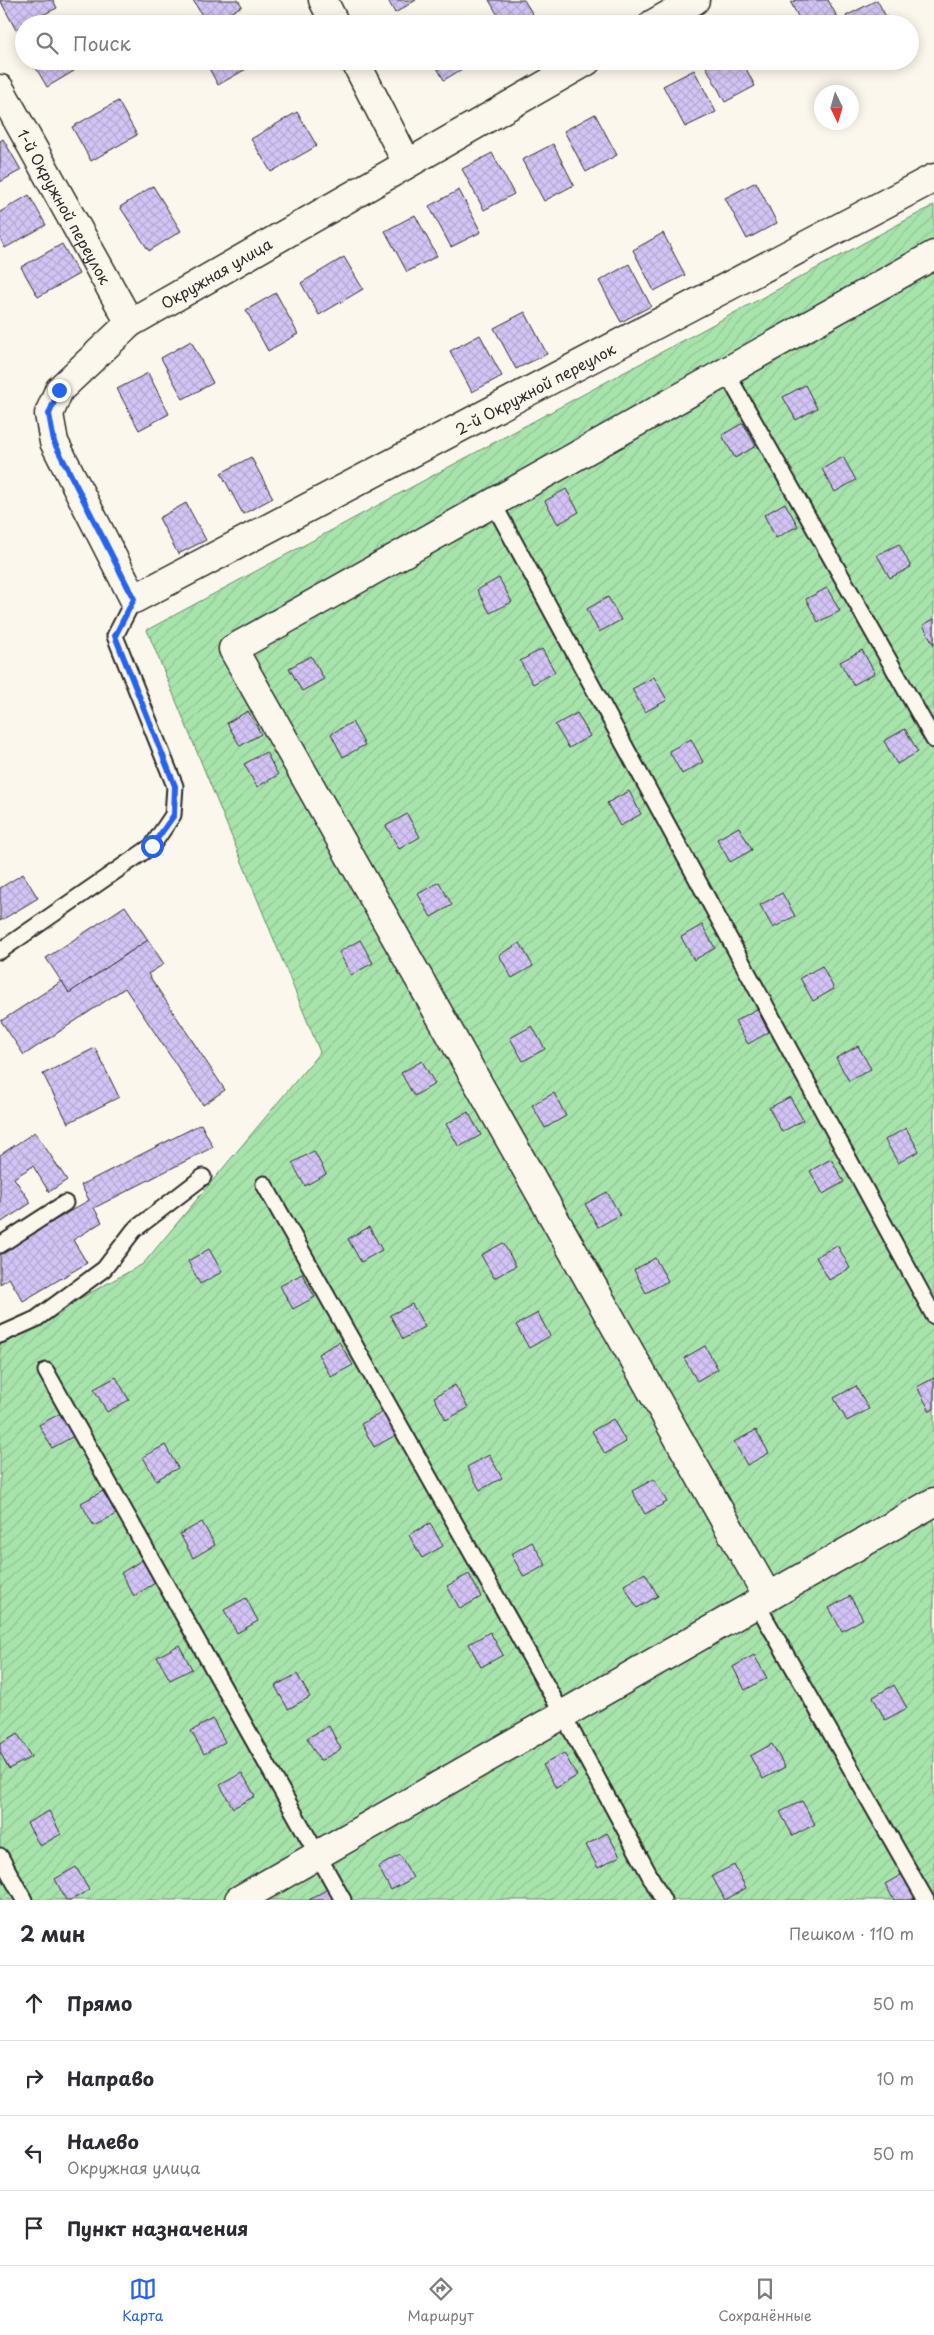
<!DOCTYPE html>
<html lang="ru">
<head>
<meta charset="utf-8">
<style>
	:root { --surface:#fff; --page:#f7f7f7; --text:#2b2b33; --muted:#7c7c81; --line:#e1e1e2; --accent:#2563eb }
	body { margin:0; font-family:"Playpen Sans",sans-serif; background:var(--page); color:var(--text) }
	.compass { position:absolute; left:814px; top:85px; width:45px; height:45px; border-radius:50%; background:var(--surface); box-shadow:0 2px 12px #0003; rotate:175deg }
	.stop { position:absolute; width:15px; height:15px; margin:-11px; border:4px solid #2563eb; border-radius:50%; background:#fff }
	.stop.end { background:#2563eb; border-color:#fff; box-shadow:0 1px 5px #0008 }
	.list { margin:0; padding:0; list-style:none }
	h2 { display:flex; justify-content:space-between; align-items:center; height:65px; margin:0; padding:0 20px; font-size:21px }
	h2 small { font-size:16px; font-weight:400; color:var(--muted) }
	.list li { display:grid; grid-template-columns:32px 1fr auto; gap:15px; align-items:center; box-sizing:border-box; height:75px; padding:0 20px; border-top:1px solid var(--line) }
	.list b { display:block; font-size:19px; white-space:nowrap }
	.list p { margin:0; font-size:16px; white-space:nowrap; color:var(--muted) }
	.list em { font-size:16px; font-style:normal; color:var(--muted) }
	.icon { flex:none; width:28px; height:28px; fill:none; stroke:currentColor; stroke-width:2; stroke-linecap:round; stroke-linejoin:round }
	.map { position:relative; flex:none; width:934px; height:1900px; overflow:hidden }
	.search { position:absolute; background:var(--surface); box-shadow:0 2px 12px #0003; left:15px; right:15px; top:15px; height:55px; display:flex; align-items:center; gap:12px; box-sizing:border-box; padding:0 18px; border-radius:28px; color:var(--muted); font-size:19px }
	.sheet { height:365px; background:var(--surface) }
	nav { display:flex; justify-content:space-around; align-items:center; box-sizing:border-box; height:70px; border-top:1px solid var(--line); background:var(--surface); font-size:14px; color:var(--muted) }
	nav a { display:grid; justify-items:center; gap:2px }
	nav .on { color:var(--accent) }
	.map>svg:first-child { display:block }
</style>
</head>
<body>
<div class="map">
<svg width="934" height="1900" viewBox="0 0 934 1900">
	<defs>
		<pattern id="garden-furrows" width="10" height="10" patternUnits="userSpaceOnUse" patternTransform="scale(1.25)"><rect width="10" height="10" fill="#a7e4ab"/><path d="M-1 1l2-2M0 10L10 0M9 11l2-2" fill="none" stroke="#90c493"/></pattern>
		<pattern id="building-cross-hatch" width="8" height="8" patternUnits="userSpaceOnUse" patternTransform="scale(1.25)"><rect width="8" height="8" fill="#d3c4f5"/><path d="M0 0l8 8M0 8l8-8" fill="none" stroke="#b5a9d2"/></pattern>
	</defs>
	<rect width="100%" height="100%" fill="#fbf7ec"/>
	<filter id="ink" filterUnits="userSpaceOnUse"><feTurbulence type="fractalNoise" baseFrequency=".02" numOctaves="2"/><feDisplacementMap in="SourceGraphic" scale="10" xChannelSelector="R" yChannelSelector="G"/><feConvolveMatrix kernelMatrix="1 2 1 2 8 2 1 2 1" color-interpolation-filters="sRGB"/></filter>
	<g filter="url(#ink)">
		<polygon fill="url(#garden-furrows)" stroke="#69886b" points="934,205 934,1900 0,1900 0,1342 143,1264 320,1052 147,630"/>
		<g fill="url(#building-cross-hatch)" stroke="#2b2b2b">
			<polygon points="0,0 53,0 57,8 24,24 16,30"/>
			<polygon points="193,0 238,0 242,6 211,24 207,24"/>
			<polygon points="388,0 416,0 395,13"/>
			<polygon points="489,0 524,0 535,18 524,24 503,24"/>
			<polygon points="796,0 828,0 841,24 802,24 791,3"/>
			<polygon points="877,0 890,24 850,24 846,16"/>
			<polygon points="265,14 270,24 248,24"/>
			<polygon points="32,61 68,61 74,71 47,87"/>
			<polygon points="205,61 260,61 218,85"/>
			<polygon points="433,61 475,61 444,80"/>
			<polygon points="703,61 742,61 755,86 725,102"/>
			<polygon points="694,70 716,112 685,127 663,86"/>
			<polygon points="118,101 137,135 91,161 72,127"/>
			<polygon points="297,112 317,146 271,172 251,139"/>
			<polygon points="595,114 617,155 586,172 564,131"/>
			<polygon points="3,139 21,170 0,182 0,141"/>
			<polygon points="553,144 574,185 544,201 522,160"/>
			<polygon points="492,153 514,194 484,210 462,169"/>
			<polygon points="756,182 777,223 747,239 725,198"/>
			<polygon points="153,186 181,231 149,251 120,207"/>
			<polygon points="459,190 481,232 451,247 429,206"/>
			<polygon points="29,195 46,225 5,248 0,238 0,212"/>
			<polygon points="415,215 437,256 407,272 385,231"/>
			<polygon points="663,233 685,275 654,291 633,250"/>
			<polygon points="62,244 79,274 38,297 21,267"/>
			<polygon points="344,257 363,289 319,315 301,283"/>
			<polygon points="629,264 651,306 621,322 599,281"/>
			<polygon points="276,293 298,334 268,351 246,310"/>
			<polygon points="525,312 547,354 516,369 494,328"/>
			<polygon points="480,335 502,376 472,392 450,351"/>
			<polygon points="191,341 213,383 183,399 161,358"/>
			<polygon points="148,373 169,414 139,430 117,389"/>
			<polygon points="805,385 817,408 796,420 783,397"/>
			<polygon points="743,423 756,446 735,458 722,435"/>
			<polygon points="251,457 273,498 243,514 221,473"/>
			<polygon points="843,457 856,480 835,492 822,469"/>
			<polygon points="566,489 579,512 558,524 545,501"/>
			<polygon points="186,503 206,540 178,554 159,518"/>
			<polygon points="785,503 798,526 776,538 764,515"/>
			<polygon points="899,544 911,567 890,578 877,555"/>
			<polygon points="499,578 512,602 490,613 477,590"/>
			<polygon points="827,588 840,611 818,622 806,599"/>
			<polygon points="608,597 621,620 599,632 587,609"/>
			<polygon points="934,619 934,645 923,625"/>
			<polygon points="542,649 555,672 533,684 520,661"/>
			<polygon points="862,650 875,673 853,685 840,662"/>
			<polygon points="311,656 324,679 302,691 289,668"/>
			<polygon points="654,677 667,700 645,712 632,689"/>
			<polygon points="248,711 261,734 240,746 227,723"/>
			<polygon points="577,713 590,736 569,748 555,725"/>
			<polygon points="352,722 365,745 343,757 331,734"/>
			<polygon points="905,729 918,752 897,764 884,741"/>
			<polygon points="691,739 703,762 682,774 669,751"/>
			<polygon points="266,752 278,775 257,787 244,764"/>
			<polygon points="629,791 641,814 620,826 607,803"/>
			<polygon points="407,814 420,837 399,849 386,826"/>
			<polygon points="739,827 752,850 730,862 717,839"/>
			<polygon points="23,874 38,898 0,921 0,888"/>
			<polygon points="439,882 452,905 431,917 418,894"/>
			<polygon points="782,893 795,916 773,928 760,905"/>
			<polygon points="125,906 148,940 69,993 46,958"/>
			<polygon points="702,925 715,948 694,960 681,937"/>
			<polygon points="148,940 164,964 148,974 225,1090 203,1105 125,988 24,1055 1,1021 62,981 69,993"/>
			<polygon points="360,940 373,963 351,975 339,952"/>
			<polygon points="520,943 533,966 512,978 499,955"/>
			<polygon points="822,966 834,989 813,1001 800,978"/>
			<polygon points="757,1009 769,1032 748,1044 735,1021"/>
			<polygon points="532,1026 545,1049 523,1061 510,1038"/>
			<polygon points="858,1046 871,1069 849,1081 836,1058"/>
			<polygon points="95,1048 119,1097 68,1123 43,1074"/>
			<polygon points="422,1061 435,1084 414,1096 401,1073"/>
			<polygon points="554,1093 566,1116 545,1128 532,1105"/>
			<polygon points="790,1097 803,1120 782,1132 769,1108"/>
			<polygon points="468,1112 481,1135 459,1147 446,1124"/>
			<polygon points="201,1124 213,1147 94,1208 102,1222 73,1240 87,1263 23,1301 9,1278 0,1284 0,1253 89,1200 81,1185"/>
			<polygon points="906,1128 919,1151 898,1163 885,1140"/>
			<polygon points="35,1132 67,1180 49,1192 33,1166 14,1178 31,1203 0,1223 0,1155"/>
			<polygon points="314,1151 326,1174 305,1186 292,1163"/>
			<polygon points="831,1159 844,1182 823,1194 810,1171"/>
			<polygon points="607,1192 620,1215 598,1227 585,1204"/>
			<polygon points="369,1227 382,1250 361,1262 348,1239"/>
			<polygon points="503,1243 516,1266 494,1278 481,1255"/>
			<polygon points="837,1245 850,1268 829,1280 816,1257"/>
			<polygon points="209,1249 222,1272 200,1284 188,1261"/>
			<polygon points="655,1258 668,1281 646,1293 634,1270"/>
			<polygon points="302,1274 315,1297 293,1309 280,1286"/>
			<polygon points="412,1304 425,1327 403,1339 390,1315"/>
			<polygon points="538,1313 550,1336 529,1348 516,1325"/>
			<polygon points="339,1342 353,1365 331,1377 318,1354"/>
			<polygon points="705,1346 718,1369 697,1381 684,1358"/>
			<polygon points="116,1377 129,1400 107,1412 94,1389"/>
			<polygon points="934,1378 934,1409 930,1411 917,1387"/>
			<polygon points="455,1385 468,1408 446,1420 434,1397"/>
			<polygon points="856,1386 869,1409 847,1421 834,1398"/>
			<polygon points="383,1412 396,1435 374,1447 361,1424"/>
			<polygon points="61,1413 74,1436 52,1448 39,1425"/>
			<polygon points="613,1419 626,1442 605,1454 592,1431"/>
			<polygon points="756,1430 769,1453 747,1465 734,1442"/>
			<polygon points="165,1445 178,1468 156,1480 143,1457"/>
			<polygon points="489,1455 502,1478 480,1490 467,1467"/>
			<polygon points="654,1479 667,1502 645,1514 632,1491"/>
			<polygon points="103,1491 116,1514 94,1526 81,1503"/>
			<polygon points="202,1522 215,1545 193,1558 180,1534"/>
			<polygon points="430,1523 443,1546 422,1558 409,1535"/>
			<polygon points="532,1542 546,1565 524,1577 511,1554"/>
			<polygon points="142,1560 155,1583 134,1596 121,1573"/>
			<polygon points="645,1573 658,1596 637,1608 624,1585"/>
			<polygon points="469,1574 481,1597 460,1609 447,1586"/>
			<polygon points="850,1596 863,1619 842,1631 829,1608"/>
			<polygon points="246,1598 258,1621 237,1633 224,1610"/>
			<polygon points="490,1632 503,1655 481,1667 469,1644"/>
			<polygon points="179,1645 192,1669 170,1680 157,1657"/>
			<polygon points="754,1655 767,1678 745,1690 733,1667"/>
			<polygon points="297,1674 310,1697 288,1709 275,1686"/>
			<polygon points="894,1685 907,1708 885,1720 873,1697"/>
			<polygon points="213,1719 225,1742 204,1754 191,1731"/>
			<polygon points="329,1726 341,1749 320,1761 307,1738"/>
			<polygon points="18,1734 31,1757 9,1769 0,1752 0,1744"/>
			<polygon points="772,1744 785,1767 763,1779 750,1756"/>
			<polygon points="564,1753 577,1776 556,1788 543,1765"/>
			<polygon points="242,1773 255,1796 233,1808 220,1785"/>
			<polygon points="802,1801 815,1824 793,1836 780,1812"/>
			<polygon points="49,1811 61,1834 40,1846 27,1823"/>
			<polygon points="607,1833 620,1856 598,1868 586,1845"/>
			<polygon points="400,1855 413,1878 391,1890 378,1867"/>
			<polygon points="734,1865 746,1888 725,1900 712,1876"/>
			<polygon points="76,1867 89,1890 71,1900 66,1900 55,1879"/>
			<polygon points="906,1872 919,1895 911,1900 894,1900 885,1884"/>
			<polygon points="328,1889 334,1900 309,1900"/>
		</g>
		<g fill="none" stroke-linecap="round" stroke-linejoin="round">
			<g stroke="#2b2b2b" stroke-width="19">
				<g id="service">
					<polyline points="726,372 934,740"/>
					<polyline points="493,503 934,1316"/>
					<polyline points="0,951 152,846 173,815 175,786 115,636 134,599"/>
					<polyline points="264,1184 563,1715 663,1900"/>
					<polyline points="0,1245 65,1203"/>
					<polyline points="0,1335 36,1319 104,1269 134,1230 203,1177"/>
					<polyline points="46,1371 343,1900"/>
					<polyline points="757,1604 926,1900"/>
					<polyline points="0,1856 24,1900"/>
				</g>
			</g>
			<g stroke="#2b2b2b" stroke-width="31">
				<g id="minor">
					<polyline points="323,0 335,24"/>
					<polyline points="653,24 695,0"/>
					<polyline points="355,61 407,163"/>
					<path id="s1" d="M 587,61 L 130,323 L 59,390 L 49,414 L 54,442 L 134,599 L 934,178"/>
					<path id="s2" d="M 0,89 L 130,323"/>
					<polyline points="768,1597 233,649 934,255"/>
					<polyline points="239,1900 934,1502"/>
				</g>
			</g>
			<use href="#service" stroke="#fbf7ec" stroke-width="15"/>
			<use href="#minor" stroke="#fbf7ec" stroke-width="28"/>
		</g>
	</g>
	<g fill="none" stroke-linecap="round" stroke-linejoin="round" filter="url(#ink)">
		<polyline stroke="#2563eb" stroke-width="6" points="59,390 49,414 54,442 134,599 115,636 175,786 174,815 152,846"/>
	</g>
	<g text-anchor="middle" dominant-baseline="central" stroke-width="4" stroke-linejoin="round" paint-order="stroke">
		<g font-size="15" fill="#2b2b2b" stroke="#fbf7ec">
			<text stroke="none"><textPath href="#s2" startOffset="134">1-й Окружной переулок</textPath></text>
			<text transform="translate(216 273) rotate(-30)">Окружная улица</text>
			<text stroke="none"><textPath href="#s1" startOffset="1308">2-й Окружной переулок</textPath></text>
		</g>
	</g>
</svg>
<svg class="compass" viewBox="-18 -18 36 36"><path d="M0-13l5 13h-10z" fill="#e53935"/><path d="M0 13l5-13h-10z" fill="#7c7c81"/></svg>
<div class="stop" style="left:152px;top:846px"></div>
<div class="stop end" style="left:59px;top:390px"></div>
<div class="search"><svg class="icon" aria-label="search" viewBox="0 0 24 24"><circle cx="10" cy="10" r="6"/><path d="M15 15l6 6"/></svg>Поиск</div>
</div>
<section class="sheet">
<h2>2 мин<small>Пешком · 110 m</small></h2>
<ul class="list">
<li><svg class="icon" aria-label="ahead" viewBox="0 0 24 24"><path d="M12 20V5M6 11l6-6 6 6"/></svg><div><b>Прямо</b></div><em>50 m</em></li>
<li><svg class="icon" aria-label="right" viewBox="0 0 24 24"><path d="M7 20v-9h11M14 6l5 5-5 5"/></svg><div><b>Направо</b></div><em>10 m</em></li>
<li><svg class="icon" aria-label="left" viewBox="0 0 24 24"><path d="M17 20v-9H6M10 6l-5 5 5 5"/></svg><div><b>Налево</b><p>Окружная улица</p></div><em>50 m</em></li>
<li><svg class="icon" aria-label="arrive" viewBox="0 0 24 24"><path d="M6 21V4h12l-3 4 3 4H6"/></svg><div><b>Пункт назначения</b></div></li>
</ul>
</section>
<nav>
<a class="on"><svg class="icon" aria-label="map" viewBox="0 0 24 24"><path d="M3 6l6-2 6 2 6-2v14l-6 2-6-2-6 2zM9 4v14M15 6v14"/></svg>Карта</a>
<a><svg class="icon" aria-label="directions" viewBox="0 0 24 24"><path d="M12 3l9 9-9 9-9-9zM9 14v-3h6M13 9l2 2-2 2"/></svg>Маршрут</a>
<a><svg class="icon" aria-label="saved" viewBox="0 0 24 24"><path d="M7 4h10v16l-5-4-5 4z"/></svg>Сохранённые</a>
</nav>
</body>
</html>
